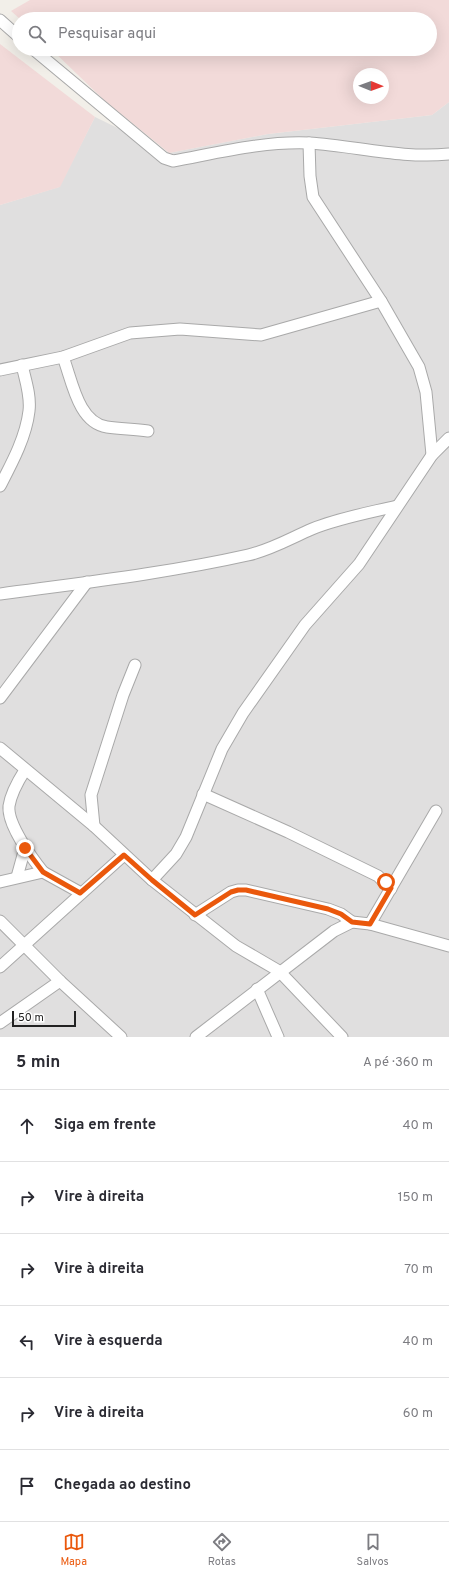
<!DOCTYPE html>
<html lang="pt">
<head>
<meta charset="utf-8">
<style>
	:root { --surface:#fff; --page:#f7f7f7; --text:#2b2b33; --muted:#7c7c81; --line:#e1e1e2; --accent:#ea580c }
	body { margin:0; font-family:Overpass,sans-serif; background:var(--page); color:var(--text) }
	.compass { position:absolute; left:353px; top:68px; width:36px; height:36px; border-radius:50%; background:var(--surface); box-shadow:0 4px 16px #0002; rotate:91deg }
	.scale { position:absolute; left:12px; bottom:10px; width:64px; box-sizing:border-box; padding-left:4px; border:2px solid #222; border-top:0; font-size:11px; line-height:14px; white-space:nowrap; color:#222; -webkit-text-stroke:3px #fff; paint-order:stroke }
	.stop { position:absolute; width:12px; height:12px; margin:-9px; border:3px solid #ea580c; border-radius:50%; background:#fff }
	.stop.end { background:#ea580c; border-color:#fff; box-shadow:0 1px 4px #0008 }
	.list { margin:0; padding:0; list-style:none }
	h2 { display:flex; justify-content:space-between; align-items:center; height:52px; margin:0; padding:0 16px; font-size:17px }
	h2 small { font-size:13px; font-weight:400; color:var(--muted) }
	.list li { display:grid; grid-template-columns:26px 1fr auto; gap:12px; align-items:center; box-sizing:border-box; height:72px; padding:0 16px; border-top:1px solid var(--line) }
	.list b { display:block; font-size:15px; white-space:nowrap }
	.list em { font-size:13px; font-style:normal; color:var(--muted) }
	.icon { flex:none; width:22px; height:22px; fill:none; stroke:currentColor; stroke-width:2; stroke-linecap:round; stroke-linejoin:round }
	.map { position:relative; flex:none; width:449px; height:1037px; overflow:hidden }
	.search { position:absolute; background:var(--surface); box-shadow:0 4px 16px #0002; left:12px; right:12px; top:12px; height:44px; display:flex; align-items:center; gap:10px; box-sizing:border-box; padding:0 14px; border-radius:22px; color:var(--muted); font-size:15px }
	.sheet { height:484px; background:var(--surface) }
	nav { display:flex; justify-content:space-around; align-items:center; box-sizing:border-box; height:56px; border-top:1px solid var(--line); background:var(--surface); font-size:11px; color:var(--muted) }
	nav a { display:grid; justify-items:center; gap:2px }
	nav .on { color:var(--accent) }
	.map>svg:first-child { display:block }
</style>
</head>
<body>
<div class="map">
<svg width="449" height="1037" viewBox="0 0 449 1037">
	<rect width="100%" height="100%" fill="#f2efe9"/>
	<polygon fill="#e0dfdf" points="449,102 449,1037 0,1037 0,205 59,187 95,117 169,153 268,134 432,115"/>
	<g fill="#f2dad9" fill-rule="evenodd">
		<path d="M 30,0 L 449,0 L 449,102 L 432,115 L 268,134 L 169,153 L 104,100 L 51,49 L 430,49 L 430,19 L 20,19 L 11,11 ZM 359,74 L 383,74 L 383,98 L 359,98 Z"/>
		<polygon points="0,44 95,117 60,187 0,205"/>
	</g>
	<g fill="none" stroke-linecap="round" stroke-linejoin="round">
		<g stroke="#a9a9a9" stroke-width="13">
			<g id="minor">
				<polyline points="0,20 19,37"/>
				<path d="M 33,49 L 164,158 L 173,161 C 217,153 264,141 309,143 C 356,146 402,159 449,154"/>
				<polyline points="309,143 310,176 313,197 381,301 419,367 426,392 432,455"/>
				<path d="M 63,357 C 72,380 78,423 107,427 C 121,429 134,429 148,431"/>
				<polyline points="0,370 63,357 130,333 180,329 261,335 381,301"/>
				<path d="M 0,486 C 12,463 26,437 29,411 C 31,395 25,379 22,365"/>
				<path d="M 0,594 C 81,583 168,573 248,555 C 271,550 291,538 312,529 C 339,518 368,513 397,506"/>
				<polyline points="0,698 87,582"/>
				<polyline points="0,748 94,826 152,880 236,946 279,971 342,1037"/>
				<path d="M 25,770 C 18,781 11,793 9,806 C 7,824 32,858 43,872"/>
				<polyline points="203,794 288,832 378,876 391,889"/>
				<polyline points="94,826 91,795 123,695 135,665"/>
				<polyline points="17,877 25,848"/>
				<polyline points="152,880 176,854 186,837 222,749 243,713 305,625 359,564 432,455 449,438"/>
				<polyline points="0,882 43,872 81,893"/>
				<polyline points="195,915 231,892 238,890 246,890 328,909 341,914 352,922"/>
				<polyline points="0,921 60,981 121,1037"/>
				<polyline points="370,924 436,811"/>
				<polyline points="0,967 124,855"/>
				<polyline points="257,989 278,1037"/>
				<polyline points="0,1023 60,981"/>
				<polyline points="196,1037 334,931 352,922 370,924 449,946"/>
			</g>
		</g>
		<use href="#minor" stroke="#fff" stroke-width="11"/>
	</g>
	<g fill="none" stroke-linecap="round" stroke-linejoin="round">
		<polyline stroke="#ea580c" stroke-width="5" points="25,848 43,872 80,893 124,855 152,880 195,915 231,892 238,890 246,890 328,909 341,914 352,922 370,924 391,888 386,882"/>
	</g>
</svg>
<svg class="compass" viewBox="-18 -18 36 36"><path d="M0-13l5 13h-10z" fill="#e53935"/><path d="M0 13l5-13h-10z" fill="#7c7c81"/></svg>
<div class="scale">50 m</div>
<div class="stop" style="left:386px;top:882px"></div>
<div class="stop end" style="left:25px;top:848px"></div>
<div class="search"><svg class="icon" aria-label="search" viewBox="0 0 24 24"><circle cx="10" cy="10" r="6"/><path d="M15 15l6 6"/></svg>Pesquisar aqui</div>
</div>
<section class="sheet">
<h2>5 min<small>A pé · 360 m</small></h2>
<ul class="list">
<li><svg class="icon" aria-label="ahead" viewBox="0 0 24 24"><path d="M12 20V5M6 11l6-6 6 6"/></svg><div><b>Siga em frente</b></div><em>40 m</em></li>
<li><svg class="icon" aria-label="right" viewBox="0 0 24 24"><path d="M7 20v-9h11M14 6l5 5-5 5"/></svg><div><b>Vire à direita</b></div><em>150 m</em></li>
<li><svg class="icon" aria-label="right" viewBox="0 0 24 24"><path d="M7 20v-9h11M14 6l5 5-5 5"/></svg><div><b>Vire à direita</b></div><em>70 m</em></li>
<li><svg class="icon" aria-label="left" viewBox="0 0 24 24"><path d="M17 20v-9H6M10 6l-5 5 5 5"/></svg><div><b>Vire à esquerda</b></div><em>40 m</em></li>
<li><svg class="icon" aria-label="right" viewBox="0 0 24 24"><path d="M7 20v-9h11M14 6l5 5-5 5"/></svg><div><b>Vire à direita</b></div><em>60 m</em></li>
<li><svg class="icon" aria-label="arrive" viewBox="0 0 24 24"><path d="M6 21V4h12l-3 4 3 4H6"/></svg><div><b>Chegada ao destino</b></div></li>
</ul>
</section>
<nav>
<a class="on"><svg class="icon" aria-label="map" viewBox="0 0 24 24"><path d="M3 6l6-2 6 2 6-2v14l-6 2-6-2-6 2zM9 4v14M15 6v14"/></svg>Mapa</a>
<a><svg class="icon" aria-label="directions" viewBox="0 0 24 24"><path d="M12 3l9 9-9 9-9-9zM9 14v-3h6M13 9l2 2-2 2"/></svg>Rotas</a>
<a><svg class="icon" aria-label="saved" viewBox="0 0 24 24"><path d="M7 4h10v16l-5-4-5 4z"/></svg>Salvos</a>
</nav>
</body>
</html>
